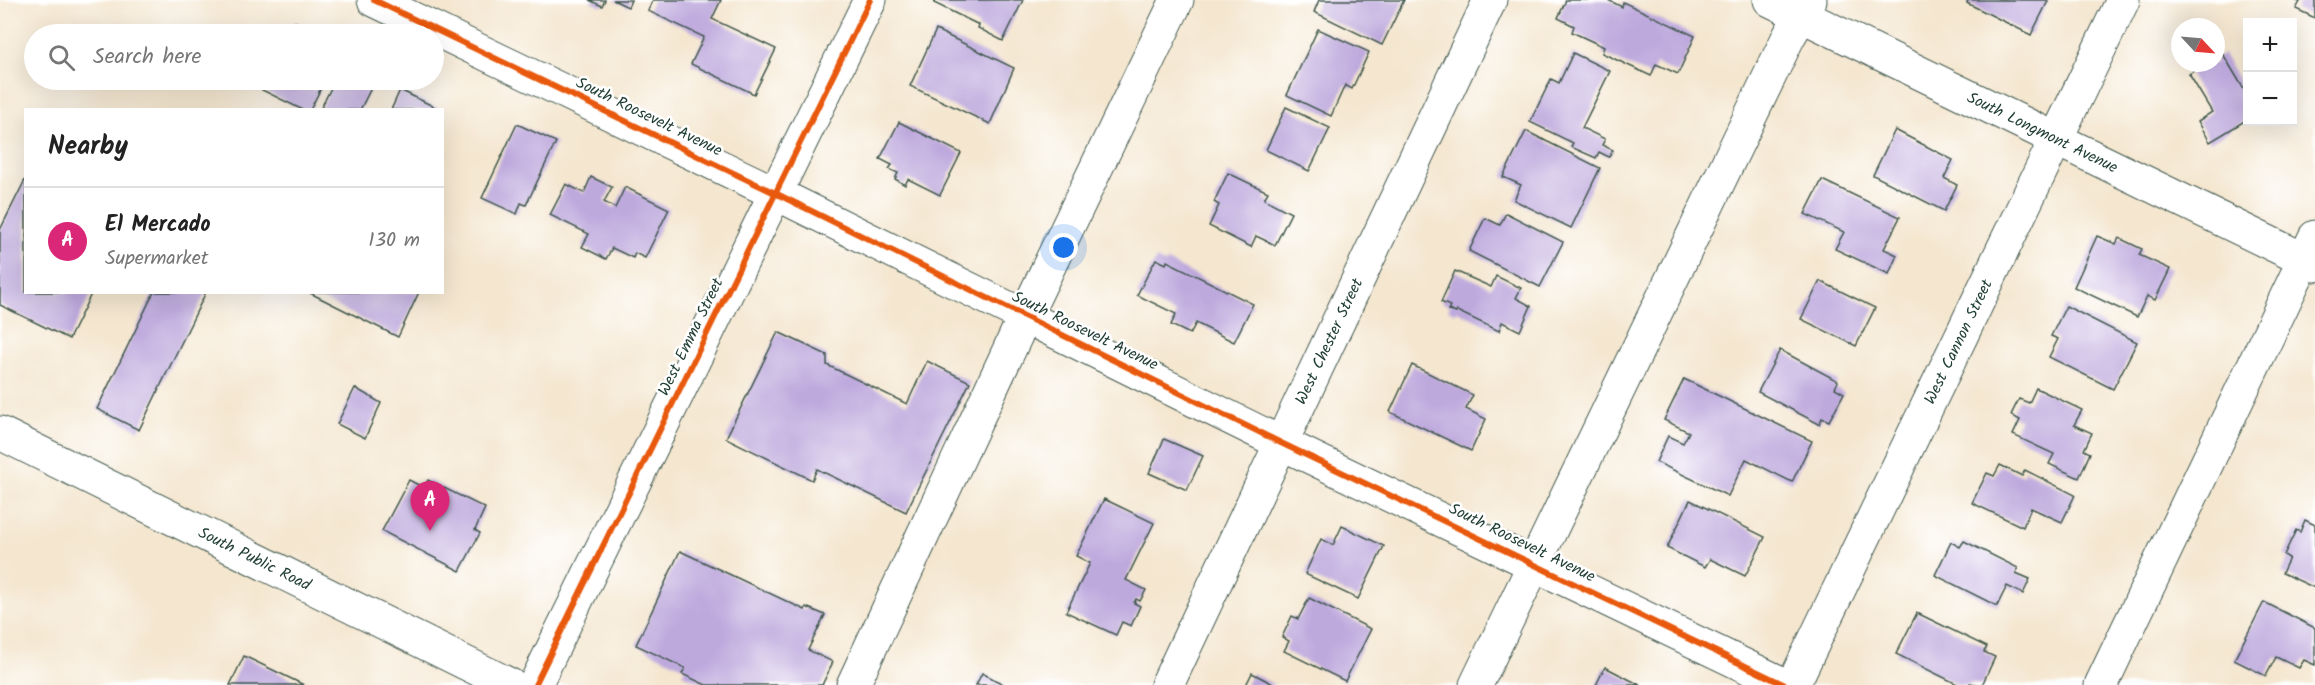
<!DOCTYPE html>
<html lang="en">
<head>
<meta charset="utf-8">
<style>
	:root { --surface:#fff; --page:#f2f2f2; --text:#222; --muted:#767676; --line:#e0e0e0; --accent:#db2777 }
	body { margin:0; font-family:Kalam,sans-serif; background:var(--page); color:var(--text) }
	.controls { position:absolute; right:18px; top:18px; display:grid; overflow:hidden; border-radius:0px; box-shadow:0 6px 24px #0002 }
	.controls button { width:54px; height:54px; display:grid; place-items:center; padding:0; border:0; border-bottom:2px solid var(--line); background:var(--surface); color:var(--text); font:30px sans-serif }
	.compass { position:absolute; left:2171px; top:18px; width:54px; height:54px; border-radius:50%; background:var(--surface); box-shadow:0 6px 24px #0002; rotate:116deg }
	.you { position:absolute; left:1064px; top:248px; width:21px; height:21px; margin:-15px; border:4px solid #fff; border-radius:50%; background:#1a73e8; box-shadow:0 0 0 9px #1a73e833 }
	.badge { display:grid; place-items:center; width:39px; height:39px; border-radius:50%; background:var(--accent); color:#fff; font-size:20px; font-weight:700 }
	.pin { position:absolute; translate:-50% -50px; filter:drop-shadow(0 2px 3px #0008) }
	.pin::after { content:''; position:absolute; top:32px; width:21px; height:18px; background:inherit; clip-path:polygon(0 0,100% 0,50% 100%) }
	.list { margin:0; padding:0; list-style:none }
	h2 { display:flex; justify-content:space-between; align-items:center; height:78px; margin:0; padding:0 24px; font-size:26px }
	h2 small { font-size:20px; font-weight:400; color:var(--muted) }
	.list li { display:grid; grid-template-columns:39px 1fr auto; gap:18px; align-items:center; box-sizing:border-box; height:108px; padding:0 24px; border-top:2px solid var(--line) }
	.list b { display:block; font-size:22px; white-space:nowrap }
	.list p { margin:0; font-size:20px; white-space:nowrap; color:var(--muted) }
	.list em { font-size:20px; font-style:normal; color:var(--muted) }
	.icon { flex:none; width:33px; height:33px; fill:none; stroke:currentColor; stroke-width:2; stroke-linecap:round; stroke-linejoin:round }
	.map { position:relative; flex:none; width:2315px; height:685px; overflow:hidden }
	.search { position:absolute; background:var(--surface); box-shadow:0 6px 24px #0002; left:24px; top:24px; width:420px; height:66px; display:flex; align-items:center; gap:15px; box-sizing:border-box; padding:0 21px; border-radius:33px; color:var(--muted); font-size:22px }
	.panel { position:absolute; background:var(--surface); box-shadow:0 6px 24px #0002; left:24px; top:108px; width:420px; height:186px; border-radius:0px }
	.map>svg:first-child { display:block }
</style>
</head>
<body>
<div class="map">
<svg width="2315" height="685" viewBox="0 0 2315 685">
	<rect width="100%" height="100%" fill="#fff"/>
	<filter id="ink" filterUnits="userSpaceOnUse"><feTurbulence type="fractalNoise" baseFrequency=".0167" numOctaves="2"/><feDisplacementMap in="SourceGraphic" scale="12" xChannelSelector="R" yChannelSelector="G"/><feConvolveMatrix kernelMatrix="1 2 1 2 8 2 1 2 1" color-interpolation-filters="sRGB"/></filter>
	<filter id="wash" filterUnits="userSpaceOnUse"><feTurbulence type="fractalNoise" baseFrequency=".008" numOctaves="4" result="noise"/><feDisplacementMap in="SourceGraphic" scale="24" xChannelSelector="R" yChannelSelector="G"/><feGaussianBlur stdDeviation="1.35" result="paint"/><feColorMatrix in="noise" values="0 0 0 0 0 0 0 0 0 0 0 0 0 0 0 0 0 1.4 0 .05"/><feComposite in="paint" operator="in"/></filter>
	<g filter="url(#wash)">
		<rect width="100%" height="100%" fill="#f4e6cf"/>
		<g id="blocks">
			<g fill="#bea9dd">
				<polygon points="589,0 605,0 602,6"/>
				<polygon points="613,0 631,0 628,7"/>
				<polygon points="653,0 721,0 712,19 776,49 754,94 691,64 704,37 648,11"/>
				<polygon points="936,0 1023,0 1003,41 978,28 979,25 934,3"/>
				<polygon points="1319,0 1404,0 1382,45 1314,12"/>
				<polygon points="1566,0 1608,0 1622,7 1623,2 1695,36 1678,74 1656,64 1651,76 1602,53 1604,47 1572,32 1574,26 1558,18"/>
				<polygon points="1968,0 2046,0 2048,1 2031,35 1967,3"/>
				<polygon points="2295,0 2315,0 2315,18 2296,9 2300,2"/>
				<polygon points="295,22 320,34 289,34"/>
				<polygon points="1318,29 1369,52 1352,89 1345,85 1331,116 1287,95"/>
				<polygon points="936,30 1014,68 990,124 910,86"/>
				<polygon points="1573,53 1610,71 1582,128 1605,139 1602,145 1613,150 1609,157 1599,152 1596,158 1571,147 1573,143 1530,122 1551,79 1559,83"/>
				<polygon points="2223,54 2248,96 2248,119 2210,142 2198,121 2212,112 2189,74 2208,63 2216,63 2216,58"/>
				<polygon points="267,80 325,80 310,110 303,110 262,90"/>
				<polygon points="335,80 375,80 360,110 320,110"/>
				<polygon points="400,90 441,110 391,110"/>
				<polygon points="1286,107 1330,128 1309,171 1266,150"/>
				<polygon points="899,122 961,153 940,195 908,179 905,185 895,179 898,173 889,169 892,165 880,159"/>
				<polygon points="517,124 556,142 526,205 521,203 517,214 482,198"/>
				<polygon points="1895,130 1953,160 1944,178 1957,185 1944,211 1873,175"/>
				<polygon points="1526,131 1600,168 1571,228 1514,200 1521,185 1503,177"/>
				<polygon points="1228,173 1268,192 1264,199 1291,213 1275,245 1256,236 1251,247 1209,226 1219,205 1214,202"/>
				<polygon points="591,177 612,187 604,202 615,208 625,187 669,209 645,258 635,253 633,258 612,248 606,259 582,247 589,234 550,215 566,184 584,193"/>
				<polygon points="26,178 26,292 92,292 69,339 0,305 0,230"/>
				<polygon points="1822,180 1900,217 1884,249 1897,255 1889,274 1835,249 1844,232 1805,214"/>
				<polygon points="1506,213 1563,242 1540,287 1469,251 1485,218 1500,225"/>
				<polygon points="2097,236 2116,244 2119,238 2142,249 2139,255 2170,269 2155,300 2147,296 2137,317 2074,287"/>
				<polygon points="1156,259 1166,264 1167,261 1253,304 1234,342 1196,323 1190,334 1171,325 1176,314 1137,295"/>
				<polygon points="1455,271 1491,287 1496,276 1521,288 1516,298 1531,306 1520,331 1502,322 1499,331 1457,311 1456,313 1448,310 1450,306 1441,302"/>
				<polygon points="1820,281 1875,308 1856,346 1801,319"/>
				<polygon points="154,292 206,292 139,430 97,409"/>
				<polygon points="308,292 419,292 398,337"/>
				<polygon points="2066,306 2137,342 2113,389 2049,357 2058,339 2051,336"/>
				<polygon points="778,332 827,355 827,365 907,404 927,361 970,382 906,512 817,469 812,480 726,438"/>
				<polygon points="1780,350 1838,381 1835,388 1844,393 1829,421 1822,418 1819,424 1758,392"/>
				<polygon points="1412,365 1473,395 1466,409 1486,419 1471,451 1390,412"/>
				<polygon points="1684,379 1812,441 1792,482 1746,459 1728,496 1656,462 1668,436 1683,443 1689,432 1664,420"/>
				<polygon points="355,388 381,403 365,438 337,424"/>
				<polygon points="2036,388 2082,410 2074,425 2092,433 2084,450 2090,453 2079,478 2049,464 2054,454 2013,435 2020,420 2011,415 2019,399 2029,403"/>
				<polygon points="1164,439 1203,456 1187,490 1149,473"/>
				<polygon points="2000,465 2022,476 2025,470 2075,495 2062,522 2031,508 2023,527 1972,503 1987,473 1994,476"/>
				<polygon points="409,480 424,488 428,480 485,508 475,530 480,533 460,571 382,531"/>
				<polygon points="1104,499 1154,523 1126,580 1146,590 1140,601 1136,599 1134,603 1140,606 1131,626 1122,622 1116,635 1066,612 1090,563 1076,556"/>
				<polygon points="1690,500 1765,537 1745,576 1710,559 1705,567 1667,548"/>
				<polygon points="2305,520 2315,525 2315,588 2282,573 2289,558 2284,555 2296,530 2300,532"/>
				<polygon points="1342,526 1384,546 1358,599 1305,574 1321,539 1333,545"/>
				<polygon points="1964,541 2018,568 2016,573 2030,579 2023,594 2007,586 1997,606 1935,575 1951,542 1960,547"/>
				<polygon points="680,551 805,610 806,607 825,615 808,650 833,662 822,685 706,685 682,674 685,668 636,645"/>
				<polygon points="1309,598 1371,629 1345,681 1284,651 1289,641 1282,637 1292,616 1298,619"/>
				<polygon points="2264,602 2315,628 2315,665 2304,660 2299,668 2276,657 2266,676 2234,660"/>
				<polygon points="1917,613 1987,647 1984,652 1995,657 1982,685 1970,683 1969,685 1959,685 1896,654"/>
				<polygon points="244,656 304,685 230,685"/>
				<polygon points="1605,667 1640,685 1596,685"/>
				<polygon points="982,673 1005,685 976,685"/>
				<polygon points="1252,673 1275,685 1246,685"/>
			</g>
		</g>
	</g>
	<g filter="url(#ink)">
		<use href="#blocks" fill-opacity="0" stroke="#3f564b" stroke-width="1.5"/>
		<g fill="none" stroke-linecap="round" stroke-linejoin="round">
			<g stroke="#3f564b" stroke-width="35">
				<g id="minor">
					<polyline points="374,0 777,194 1281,443 1785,685"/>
					<path id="s1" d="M 1770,0 L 2315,265"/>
					<path id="s2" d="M 0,433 L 510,685"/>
					<polyline points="535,685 870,0"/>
					<polyline points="853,685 1025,316 1177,0"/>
					<path id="s3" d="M 1167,685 L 1490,0"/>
					<polyline points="1476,685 1788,38 1810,0"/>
					<path id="s4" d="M 1793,685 L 2123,0"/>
					<polyline points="2101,685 2315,237"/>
				</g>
			</g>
			<use href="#minor" stroke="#fff" stroke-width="33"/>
			<g stroke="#fff" stroke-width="10">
				<g id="cycleway">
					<polyline points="374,0 777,194 1281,443 1785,685"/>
					<polyline points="535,685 870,0"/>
				</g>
			</g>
			<use href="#cycleway" stroke="#e8590c" stroke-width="6"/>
		</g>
	</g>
	<g text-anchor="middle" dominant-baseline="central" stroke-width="5" stroke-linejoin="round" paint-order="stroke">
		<g font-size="16" fill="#1f3d34" stroke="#fff">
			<text transform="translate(649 117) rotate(26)">South Roosevelt Avenue</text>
			<text stroke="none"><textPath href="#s1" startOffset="303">South Longmont Avenue</textPath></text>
			<text transform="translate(1085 331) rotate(26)">South Roosevelt Avenue</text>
			<text transform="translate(691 337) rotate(-64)">West Emma Street</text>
			<text stroke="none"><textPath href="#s3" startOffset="380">West Chester Street</textPath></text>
			<text stroke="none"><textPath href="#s4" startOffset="381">West Cannon Street</textPath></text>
			<text transform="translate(1522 543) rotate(26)">South Roosevelt Avenue</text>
			<text stroke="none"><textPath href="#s2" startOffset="284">South Public Road</textPath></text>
		</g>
	</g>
</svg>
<div class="controls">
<button>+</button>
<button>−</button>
</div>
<svg class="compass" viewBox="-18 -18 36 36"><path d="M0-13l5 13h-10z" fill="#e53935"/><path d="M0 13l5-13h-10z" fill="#767676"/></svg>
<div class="you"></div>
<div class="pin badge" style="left:430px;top:531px">A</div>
<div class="search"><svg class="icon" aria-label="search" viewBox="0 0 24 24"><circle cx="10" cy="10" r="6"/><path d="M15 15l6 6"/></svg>Search here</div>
<section class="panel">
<h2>Nearby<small></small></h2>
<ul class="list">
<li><span class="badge">A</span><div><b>El Mercado</b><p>Supermarket</p></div><em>130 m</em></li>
</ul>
</section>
</div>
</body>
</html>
